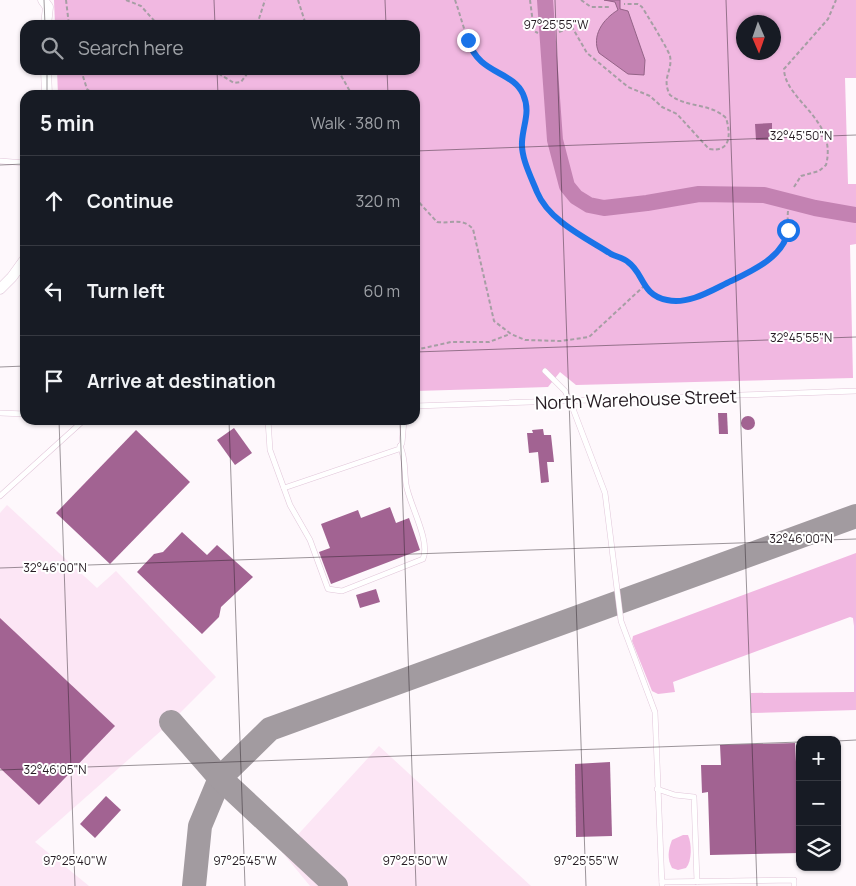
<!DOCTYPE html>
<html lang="en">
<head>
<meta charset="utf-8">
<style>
	:root { --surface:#171b24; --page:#242831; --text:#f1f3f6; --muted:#9ea1a6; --line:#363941 }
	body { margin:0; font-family:Manrope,sans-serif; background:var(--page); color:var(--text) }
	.controls { position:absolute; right:15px; bottom:15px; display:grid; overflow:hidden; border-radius:10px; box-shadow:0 1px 4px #0004 }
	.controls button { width:45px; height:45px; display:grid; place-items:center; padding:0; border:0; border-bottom:1px solid var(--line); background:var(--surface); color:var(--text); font:25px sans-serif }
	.compass { position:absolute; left:736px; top:15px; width:45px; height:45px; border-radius:50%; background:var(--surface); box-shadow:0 1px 4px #0004; rotate:178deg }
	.stop { position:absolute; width:15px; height:15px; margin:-11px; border:4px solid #1a73e8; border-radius:50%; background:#fff }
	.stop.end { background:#1a73e8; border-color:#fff; box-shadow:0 1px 5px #0008 }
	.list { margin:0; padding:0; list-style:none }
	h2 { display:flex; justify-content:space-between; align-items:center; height:65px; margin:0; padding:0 20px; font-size:21px }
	h2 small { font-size:16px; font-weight:400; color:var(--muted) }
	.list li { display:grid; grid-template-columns:32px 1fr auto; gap:15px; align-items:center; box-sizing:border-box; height:90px; padding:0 20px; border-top:1px solid var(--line) }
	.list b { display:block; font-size:19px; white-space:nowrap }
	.list em { font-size:16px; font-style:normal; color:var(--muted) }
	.icon { flex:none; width:28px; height:28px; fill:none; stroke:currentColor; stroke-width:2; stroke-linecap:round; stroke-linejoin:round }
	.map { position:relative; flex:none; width:856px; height:886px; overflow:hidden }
	.search { position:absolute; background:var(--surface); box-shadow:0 1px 4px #0004; left:20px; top:20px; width:400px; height:55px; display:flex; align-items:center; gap:12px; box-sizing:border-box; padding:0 18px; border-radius:15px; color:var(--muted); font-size:19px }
	.panel { position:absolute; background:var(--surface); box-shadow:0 1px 4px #0004; left:20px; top:90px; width:400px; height:335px; border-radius:15px }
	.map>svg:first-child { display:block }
</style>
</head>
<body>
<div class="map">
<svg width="856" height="886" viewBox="0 0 856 886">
	<rect width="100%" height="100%" fill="#fef8fc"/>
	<g fill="#fce6f5">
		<polygon points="7,505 97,588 116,571 216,677 171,722 35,842 89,886 0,886 0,513"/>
		<polygon points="379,746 531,886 310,886 282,852"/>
	</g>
	<g fill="#f1b8e1" fill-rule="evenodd">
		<path d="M 54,0 L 856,0 L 856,78 L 845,78 L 848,184 L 856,184 L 856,244 L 850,245 L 853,378 L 576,385 L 560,372 L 548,387 L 415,391 L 415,95 L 58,95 L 57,70 L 415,70 L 415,25 L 55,25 ZM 744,22 L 774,22 L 774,52 L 744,52 Z"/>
		<polygon points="856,553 856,710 751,713 751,693 854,692 854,626 853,618 850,617 673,682 675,692 658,694 652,691 632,641 633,636"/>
		<path d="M 683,835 L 688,835 C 692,844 692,861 686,868 L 678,870 L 672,868 C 667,859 668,850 672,840 Z"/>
	</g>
	<path fill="#c382b2" stroke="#946387" d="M 604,0 L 620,0 L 620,9 L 628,11 L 645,60 L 644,75 L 628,74 L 599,53 C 591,36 603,19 618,10 L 615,2 Z"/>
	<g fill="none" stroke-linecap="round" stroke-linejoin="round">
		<polyline stroke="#c382b2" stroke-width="16" points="545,0 555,140 567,186 576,197 589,205 604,208 647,203 699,194 764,195 815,208 856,215"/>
		<g stroke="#a29ba0" stroke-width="24">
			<polyline points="171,722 220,778 200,826 194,886"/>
			<polyline points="336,886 220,778 270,729 856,516"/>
		</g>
	</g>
	<g fill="#a26392">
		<polygon points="772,123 772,140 756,140 755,124"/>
		<polygon points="718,413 727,413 728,434 719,434"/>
		<circle cx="748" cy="423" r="7"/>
		<polygon points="234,428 252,453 235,465 217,440"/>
		<polygon points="543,429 544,435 551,435 554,462 547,462 549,482 541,483 538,452 529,453 527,433 533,433 532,430"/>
		<polygon points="136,430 190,482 110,564 56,513"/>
		<polygon points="390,507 396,523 409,518 420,550 331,584 319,552 330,548 321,524 358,510 361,518"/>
		<polygon points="182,532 207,555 217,545 253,577 221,607 219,617 202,634 137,572 154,554 163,552"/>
		<polygon points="376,589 380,602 360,608 356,595"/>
		<polygon points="0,618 115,726 39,805 0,768"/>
		<polygon points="795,743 796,762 800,762 800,853 710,855 708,792 702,793 701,765 721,765 720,745"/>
		<polygon points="610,762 612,836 576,837 575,764"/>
		<polygon points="106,796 121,810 95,838 80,824"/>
	</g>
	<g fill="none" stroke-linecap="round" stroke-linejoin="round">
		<g stroke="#e1c6d9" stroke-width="6">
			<g id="lane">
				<polyline points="0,161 25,163"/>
				<polyline points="545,371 565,391 570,401 605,493 621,621 655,712 662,886"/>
				<polyline points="415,406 856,391"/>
				<polyline points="0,413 25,414"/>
				<path d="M 268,420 L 270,450 L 290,505 L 310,540 L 328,589 L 342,591 L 423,559 C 431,541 409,504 406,484 C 404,470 406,459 400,446"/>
				<polyline points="284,488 399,449 402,443 404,420"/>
				<polyline points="0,496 84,420"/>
				<polyline points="657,789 675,795 694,797 697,882"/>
				<polyline points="662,882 794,880 794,886"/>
			</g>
		</g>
		<g stroke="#e1c6d9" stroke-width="11">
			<g id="street">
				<polyline points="43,0 48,7 46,25"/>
				<polyline points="46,70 47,95"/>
				<polyline points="0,289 12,277 25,259"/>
			</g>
		</g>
		<g stroke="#a69ea4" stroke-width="2" stroke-dasharray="4 2.5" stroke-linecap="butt">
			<polyline points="66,0 69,25"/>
			<polyline points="126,0 141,6 158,25"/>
			<polyline points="298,0 306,25"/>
			<path d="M 455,0 C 463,22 467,48 484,65 C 496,76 515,77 522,93 C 531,111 523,123 522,141 C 520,157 531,176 537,191 C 549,221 586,237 611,254 C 616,257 623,258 628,262 C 644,273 640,294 667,300 C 688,305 710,291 728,282 C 745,275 782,257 787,238 C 789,229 787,220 788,211"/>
			<polyline points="530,0 534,31 538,33"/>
			<polyline points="581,0 591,7 611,7"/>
			<polyline points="257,25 265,0"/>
			<path d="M 559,32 L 572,27 L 587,53 L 628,87 L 650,96 L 662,107 L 677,114 L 709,149 C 731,153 731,134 726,118 C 711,103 687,108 670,95 C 661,78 673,71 670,56 C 668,49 647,15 642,7 L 638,4 L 624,4"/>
			<polyline points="81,70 87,89 94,95"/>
			<polyline points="213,70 234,83 241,82 250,70"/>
			<polyline points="338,70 352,95"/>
			<path d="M 794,187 L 801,176 L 819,171 L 826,165 C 838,119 785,101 784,69 L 828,19 L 836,0"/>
			<path d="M 415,198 L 437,222 C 451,224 462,217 473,229 L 494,321 L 511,334 L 525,340 L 561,341 L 589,337 L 644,286"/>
			<polyline points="415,350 451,342 489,342 510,334"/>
		</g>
		<use href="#lane" stroke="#fff" stroke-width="5"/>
		<use href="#street" stroke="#fff" stroke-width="10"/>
	</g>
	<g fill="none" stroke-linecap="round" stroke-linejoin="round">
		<path stroke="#1a73e8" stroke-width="6" d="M 468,40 C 479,75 512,70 523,94 C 531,112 523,124 522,142 C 521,158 531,177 537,192 C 549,221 586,238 611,254 C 617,257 624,258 628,262 C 644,273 641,295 667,300 C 689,305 712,290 731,281 C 752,271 785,256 788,230"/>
	</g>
	<path fill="none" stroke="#261c23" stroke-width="1" stroke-opacity="0.45" d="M 44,0 L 45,25M 214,0 L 215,25M 385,0 L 386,25M 555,0 L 586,886M 726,0 L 757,886M 47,70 L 47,95M 217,70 L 218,95M 387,70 L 388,95M 415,151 L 856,135M 0,165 L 25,164M 415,352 L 856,337M 0,367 L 25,366M 59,420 L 75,886M 229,420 L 245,886M 400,420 L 416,886M 0,568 L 856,539M 837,741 L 856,740M 0,770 L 800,742"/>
	<g text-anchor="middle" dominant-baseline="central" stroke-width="4" stroke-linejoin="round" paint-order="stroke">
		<g font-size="18" fill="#261c23" stroke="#fff">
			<text transform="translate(636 399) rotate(-2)">North Warehouse Street</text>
		</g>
	</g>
	<g font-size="12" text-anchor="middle" fill="#261c23" stroke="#fff" stroke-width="4" stroke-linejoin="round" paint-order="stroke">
		<text x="556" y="29">97°25'55"W</text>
		<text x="801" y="140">32°45'50"N</text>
		<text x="801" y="342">32°45'55"N</text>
		<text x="801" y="543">32°46'00"N</text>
		<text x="55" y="572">32°46'00"N</text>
		<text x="55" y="774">32°46'05"N</text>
		<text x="75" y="865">97°25'40"W</text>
		<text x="245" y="865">97°25'45"W</text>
		<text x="415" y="865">97°25'50"W</text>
		<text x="586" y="865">97°25'55"W</text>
	</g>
</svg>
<div class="controls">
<button>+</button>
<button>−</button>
<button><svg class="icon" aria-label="layers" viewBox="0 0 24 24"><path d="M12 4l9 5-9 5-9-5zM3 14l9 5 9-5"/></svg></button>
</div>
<svg class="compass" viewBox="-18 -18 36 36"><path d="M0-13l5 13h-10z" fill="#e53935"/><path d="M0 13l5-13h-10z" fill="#9ea1a6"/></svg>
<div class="stop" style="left:788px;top:230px"></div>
<div class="stop end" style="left:468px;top:40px"></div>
<div class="search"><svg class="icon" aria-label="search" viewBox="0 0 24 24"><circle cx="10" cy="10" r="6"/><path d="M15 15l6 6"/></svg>Search here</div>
<section class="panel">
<h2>5 min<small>Walk · 380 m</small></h2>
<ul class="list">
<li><svg class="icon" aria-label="ahead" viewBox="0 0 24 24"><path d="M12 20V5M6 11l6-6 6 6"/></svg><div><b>Continue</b></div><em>320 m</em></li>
<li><svg class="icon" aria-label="left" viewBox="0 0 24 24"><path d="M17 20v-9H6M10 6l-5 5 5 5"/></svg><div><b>Turn left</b></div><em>60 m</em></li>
<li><svg class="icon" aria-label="arrive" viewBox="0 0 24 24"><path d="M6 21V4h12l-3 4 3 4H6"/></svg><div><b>Arrive at destination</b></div></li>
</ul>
</section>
</div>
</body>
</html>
